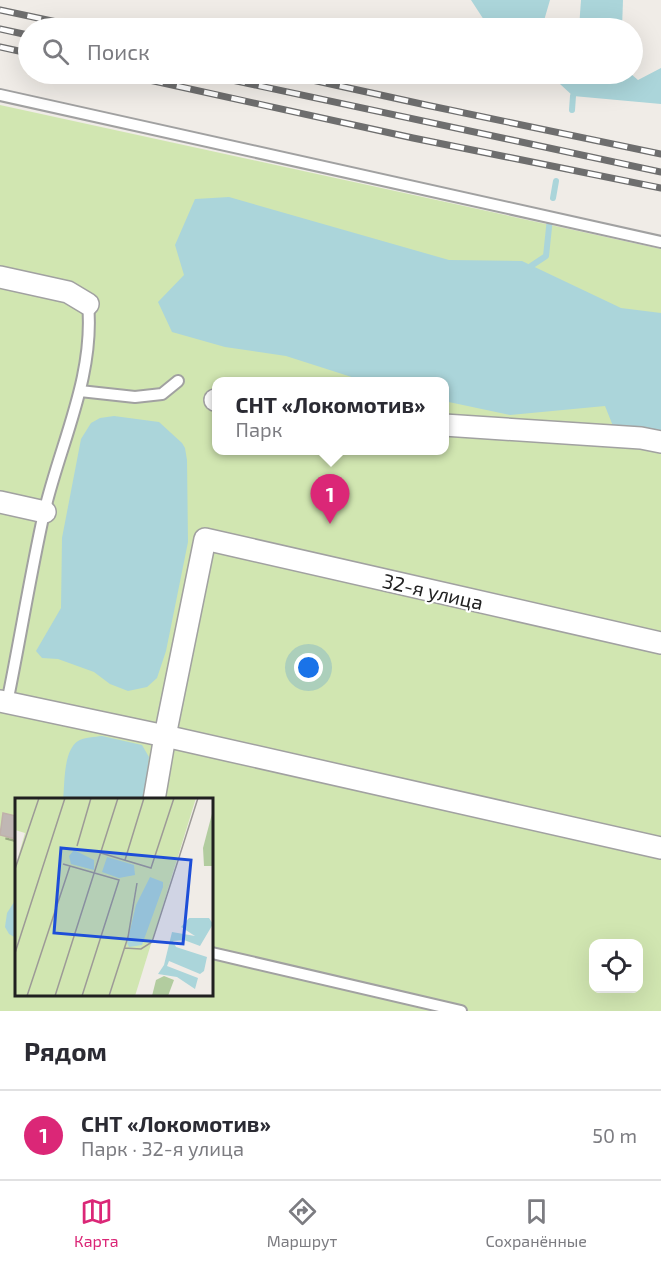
<!DOCTYPE html>
<html lang="ru">
<head>
<meta charset="utf-8">
<style>
	:root { --surface:#fff; --page:#f2f2f3; --text:#2b2b33; --muted:#7c7c81; --line:#e1e1e2; --accent:#db2777 }
	body { margin:0; font-family:"Exo 2",sans-serif; background:var(--page); color:var(--text) }
	.controls { position:absolute; right:18px; bottom:18px; display:grid; overflow:hidden; border-radius:12px; box-shadow:0 6px 24px #0002 }
	.controls button { width:54px; height:54px; display:grid; place-items:center; padding:0; border:0; border-bottom:2px solid var(--line); background:var(--surface); color:var(--text); font:30px sans-serif }
	.you { position:absolute; left:309px; top:668px; width:21px; height:21px; margin:-15px; border:4px solid #fff; border-radius:50%; background:#1a73e8; box-shadow:0 0 0 9px #1a73e833 }
	.badge { display:grid; place-items:center; width:39px; height:39px; border-radius:50%; background:var(--accent); color:#fff; font-size:20px; font-weight:700 }
	.pin { position:absolute; translate:-50% -50px; filter:drop-shadow(0 2px 3px #0008) }
	.pin::after { content:''; position:absolute; top:32px; width:21px; height:18px; background:inherit; clip-path:polygon(0 0,100% 0,50% 100%) }
	.popup { position:absolute; left:212px; top:377px; width:237px; height:78px; box-sizing:border-box; display:grid; place-content:center; border-radius:12px; background:var(--surface); filter:drop-shadow(0 2px 4px #0005); font-size:20px; white-space:nowrap; color:var(--muted) }
	.popup b { font-size:22px; color:var(--text) }
	.popup::after { content:''; position:absolute; left:50%; top:100%; margin-left:-12px; border:12px solid transparent; border-top-color:var(--surface) }
	.list { margin:0; padding:0; list-style:none }
	h2 { display:flex; justify-content:space-between; align-items:center; height:78px; margin:0; padding:0 24px; font-size:26px }
	h2 small { font-size:20px; font-weight:400; color:var(--muted) }
	.list li { display:grid; grid-template-columns:39px 1fr auto; gap:18px; align-items:center; box-sizing:border-box; height:90px; padding:0 24px; border-top:2px solid var(--line) }
	.list b { display:block; font-size:22px; white-space:nowrap }
	.list p { margin:0; font-size:20px; white-space:nowrap; color:var(--muted) }
	.list em { font-size:20px; font-style:normal; color:var(--muted) }
	.icon { flex:none; width:33px; height:33px; fill:none; stroke:currentColor; stroke-width:2; stroke-linecap:round; stroke-linejoin:round }
	.map { position:relative; flex:none; width:661px; height:1011px; overflow:hidden }
	.search { position:absolute; background:var(--surface); box-shadow:0 6px 24px #0002; left:18px; right:18px; top:18px; height:66px; display:flex; align-items:center; gap:15px; box-sizing:border-box; padding:0 21px; border-radius:33px; color:var(--muted); font-size:22px }
	.sheet { height:168px; background:var(--surface) }
	nav { display:flex; justify-content:space-around; align-items:center; box-sizing:border-box; height:84px; border-top:2px solid var(--line); background:var(--surface); font-size:16px; color:var(--muted) }
	nav a { display:grid; justify-items:center; gap:3px }
	nav .on { color:var(--accent) }
	.map>svg:first-child { display:block }
</style>
</head>
<body>
<div class="map">
<svg width="661" height="1011" viewBox="0 0 661 1011">
	<defs>
		<filter id="shadow"><feDropShadow dx="6" dy="4" stdDeviation="0" flood-color="#0004"/></filter>
	</defs>
	<rect width="100%" height="100%" fill="#f0ece7"/>
	<path fill="#d1e6b1" fill-rule="evenodd" d="M 0,105 L 661,249 L 661,1011 L 0,1011 ZM 216,382 L 444,382 L 444,450 L 216,450 ZM 16,800 L 212,800 L 212,994 L 16,994 ZM 594,944 L 638,944 L 638,988 L 594,988 Z"/>
	<g fill="#abd5da">
		<path d="M 471,0 L 550,0 L 543,24 C 523,34 504,25 484,20 Z"/>
		<polygon points="581,0 623,0 622,28 579,28"/>
		<polygon points="661,68 661,104 573,96 560,84 564,74 631,74 638,80"/>
		<polygon points="229,197 449,260 522,261 621,308 661,313 661,433 615,431 605,406 510,415 444,401 444,382 364,381 286,356 225,347 172,332 158,302 184,275 175,245 195,199"/>
		<polygon points="114,416 159,422 182,443 185,448 187,460 188,542 166,651 157,678 147,687 128,691 110,684 94,672 58,659 42,658 36,651 61,608 62,538 81,439 91,423 100,418"/>
		<path d="M 102,736 L 142,745 L 149,757 L 144,799 L 63,800 C 65,783 63,751 78,741 C 84,737 95,737 102,736 Z"/>
		<polygon points="16,899 16,938 9,934 5,927 7,913"/>
	</g>
	<g fill="none" stroke-linecap="round" stroke-linejoin="round">
		<g stroke="#abd5da" stroke-width="6">
			<polyline points="572,110 573,96"/>
			<polyline points="553,198 556,181"/>
			<polyline points="531,266 546,256 550,218"/>
		</g>
	</g>
	<polygon fill="#c0b7b4" stroke="#c0b1aa" stroke-width="1.5" filter="url(#shadow)" points="3,813 16,816 16,839 0,835"/>
	<g fill="none" stroke-linecap="round" stroke-linejoin="round">
		<g stroke="#a1a1a1" stroke-width="14">
			<g id="service">
				<polyline points="0,95 661,242"/>
				<polyline points="80,391 135,397 162,394 178,381"/>
				<path d="M 7,703 C 20,640 30,576 44,513 C 60,444 95,376 88,304"/>
				<polyline points="212,953 461,1011"/>
			</g>
		</g>
		<g stroke="#a1a1a1" stroke-width="24">
			<g id="minor">
				<polyline points="0,277 68,292 88,304"/>
				<polyline points="215,400 216,400"/>
				<polyline points="444,425 641,438 661,442"/>
				<polyline points="0,502 45,512"/>
				<polyline points="0,701 165,736 661,848"/>
				<polyline points="154,800 165,736 205,539 661,643"/>
			</g>
		</g>
		<use href="#service" stroke="#fff" stroke-width="10"/>
		<use href="#minor" stroke="#fff" stroke-width="21"/>
		<g stroke="#6e6e6e" stroke-width="7">
			<g id="rail">
				<polyline points="0,10 85,28"/>
				<polyline points="0,29 28,35"/>
				<polyline points="0,47 28,53"/>
				<polyline points="122,74 413,138 661,188"/>
				<polyline points="204,74 661,172"/>
				<polyline points="285,74 426,105 661,154"/>
			</g>
		</g>
		<use href="#rail" stroke="#fff" stroke-width="4.5" stroke-dasharray="14" stroke-linecap="butt"/>
	</g>
	<g text-anchor="middle" dominant-baseline="central" stroke-width="4.5" stroke-linejoin="round" paint-order="stroke">
		<g font-size="20" fill="#202020" stroke="#fff">
			<text transform="translate(433 591) rotate(13)">32-я улица</text>
		</g>
	</g>
	<g transform="translate(15 798)">
		<rect width="198" height="198" fill="#f0ece7"/>
		<path d="M 0,0 L 181,0 L 120,198 L 0,198 L 0,70 L 10,35 L 0,32 Z" fill="#d1e6b1"/>
		<path d="M 198,12 L 198,68 L 189,68 L 188,50 ZM 149,178 L 159,182 L 153,198 L 137,198 L 141,182 Z" fill="#b2cc9f"/>
		<path d="M 59,52 L 79,62 L 79,72 L 56,66 L 54,58 ZM 92,59 L 119,67 L 120,77 L 104,80 L 87,74 ZM 135,79 L 148,84 L 148,89 L 127,147 L 114,149 L 112,145 L 121,107 ZM 174,120 L 194,120 L 198,126 L 185,148 L 169,142 L 158,143 L 161,149 L 192,159 L 189,173 L 185,176 L 154,163 L 152,168 L 183,180 L 180,191 L 162,179 L 143,176 L 149,167 L 157,134 L 180,138 L 166,129 Z" fill="#abd5da"/>
		<path fill="none" stroke="#9d9a97" stroke-width="1.5" d="M 62,48 L 76,0M 86,55 L 136,70 L 159,0M 110,62 L 129,0M 48,66 L 104,82 L 67,198M 0,71 L 24,0M 109,150 L 126,151 L 137,144 L 183,0M 0,155 L 50,0M 12,198 L 55,68M 40,198 L 103,0M 94,198 L 113,139 L 122,85"/>
		<path fill="#1d4ed8" fill-opacity="0.15" stroke="#1d4ed8" stroke-width="3" d="M 46,50 L 176,62 L 168,146 L 39,135 Z"/>
		<rect width="198" height="198" fill="none" stroke="#202020" stroke-width="3"/>
	</g>
</svg>
<div class="controls">
<button><svg class="icon" aria-label="locate" viewBox="0 0 24 24"><circle cx="12" cy="12" r="6"/><path d="M12 2v4M12 18v4M2 12h4M18 12h4"/></svg></button>
</div>
<div class="you"></div>
<div class="pin badge" style="left:330px;top:524px">1</div>
<div class="popup"><b>СНТ «Локомотив»</b>Парк</div>
<div class="search"><svg class="icon" aria-label="search" viewBox="0 0 24 24"><circle cx="10" cy="10" r="6"/><path d="M15 15l6 6"/></svg>Поиск</div>
</div>
<section class="sheet">
<h2>Рядом<small></small></h2>
<ul class="list">
<li><span class="badge">1</span><div><b>СНТ «Локомотив»</b><p>Парк · 32-я улица</p></div><em>50 m</em></li>
</ul>
</section>
<nav>
<a class="on"><svg class="icon" aria-label="map" viewBox="0 0 24 24"><path d="M3 6l6-2 6 2 6-2v14l-6 2-6-2-6 2zM9 4v14M15 6v14"/></svg>Карта</a>
<a><svg class="icon" aria-label="directions" viewBox="0 0 24 24"><path d="M12 3l9 9-9 9-9-9zM9 14v-3h6M13 9l2 2-2 2"/></svg>Маршрут</a>
<a><svg class="icon" aria-label="saved" viewBox="0 0 24 24"><path d="M7 4h10v16l-5-4-5 4z"/></svg>Сохранённые</a>
</nav>
</body>
</html>
